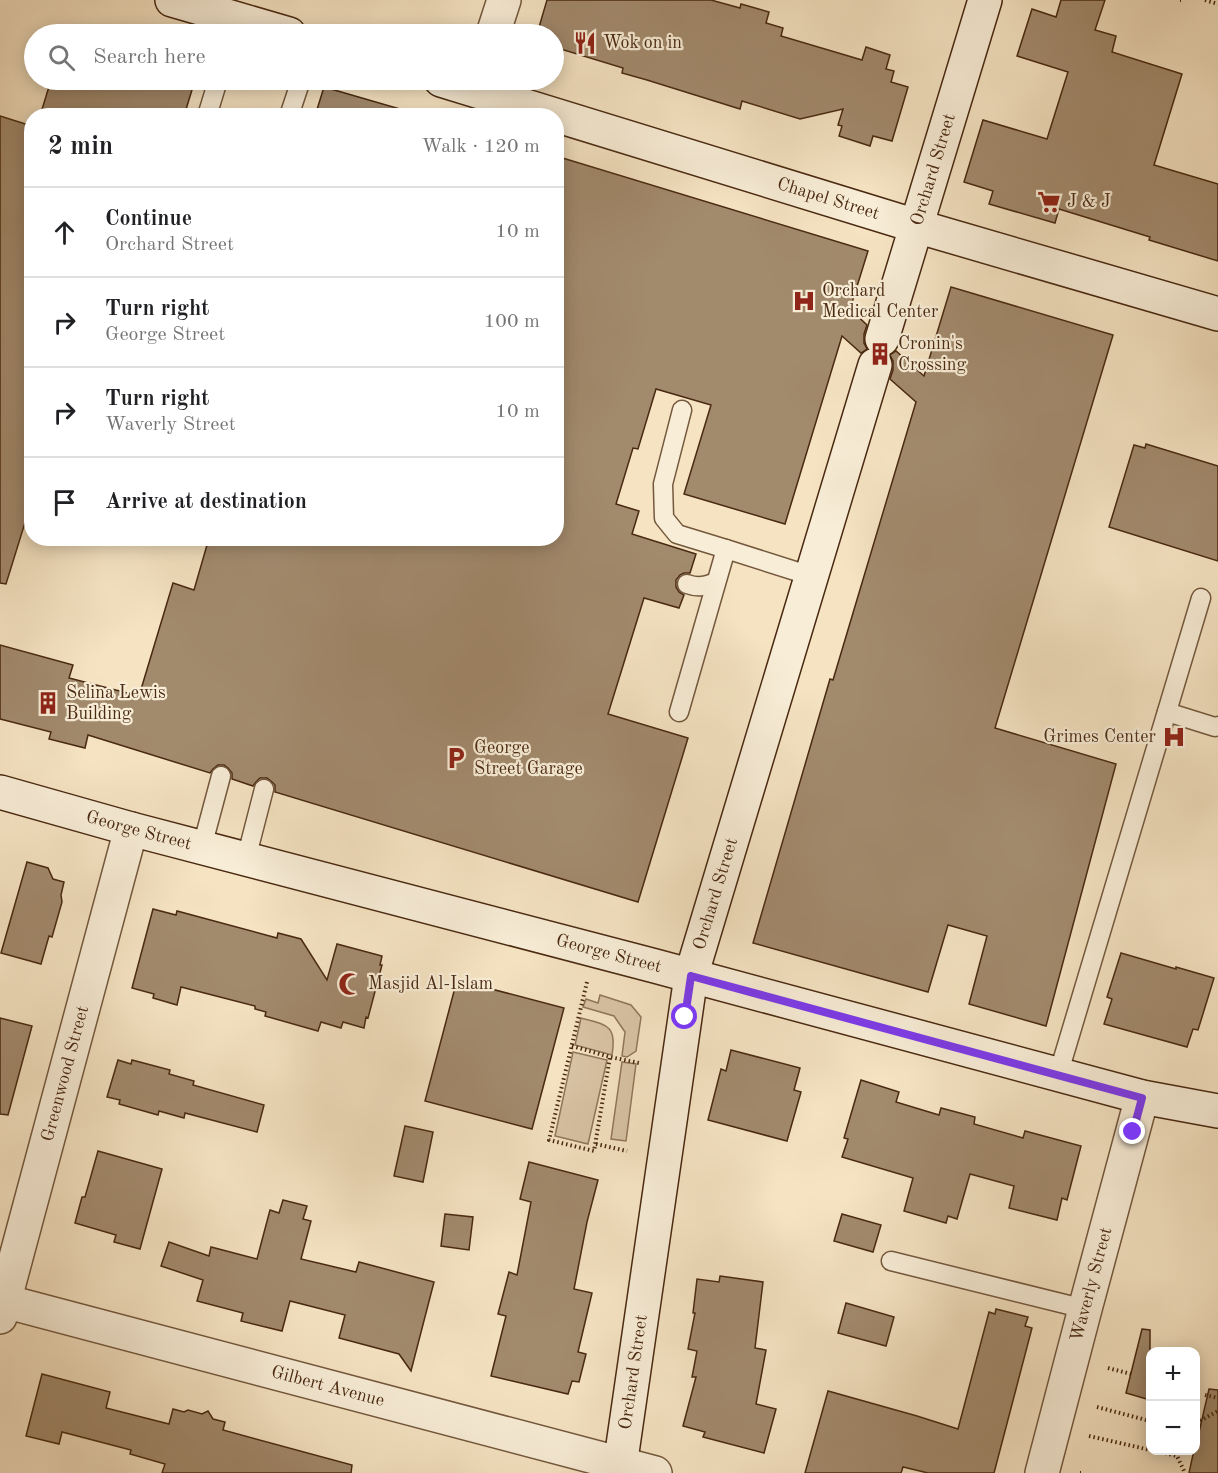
<!DOCTYPE html>
<html lang="en">
<head>
<meta charset="utf-8">
<style>
	:root { --surface:#fff; --page:#f6f6f6; --text:#202124; --muted:#757577; --line:#e0e0e0 }
	body { margin:0; font-family:"Old Standard TT",serif; background:var(--page); color:var(--text) }
	.controls { position:absolute; right:18px; bottom:18px; display:grid; overflow:hidden; border-radius:12px; box-shadow:0 3px 15px #0003 }
	.controls button { width:54px; height:54px; display:grid; place-items:center; padding:0; border:0; border-bottom:2px solid var(--line); background:var(--surface); color:var(--text); font:30px sans-serif }
	.stop { position:absolute; width:18px; height:18px; margin:-14px; border:4px solid #7c3aed; border-radius:50%; background:#fff }
	.stop.end { background:#7c3aed; border-color:#fff; box-shadow:0 2px 6px #0008 }
	.list { margin:0; padding:0; list-style:none }
	h2 { display:flex; justify-content:space-between; align-items:center; height:78px; margin:0; padding:0 24px; font-size:26px }
	h2 small { font-size:20px; font-weight:400; color:var(--muted) }
	.list li { display:grid; grid-template-columns:39px 1fr auto; gap:18px; align-items:center; box-sizing:border-box; height:90px; padding:0 24px; border-top:2px solid var(--line) }
	.list b { display:block; font-size:22px; white-space:nowrap }
	.list p { margin:0; font-size:20px; white-space:nowrap; color:var(--muted) }
	.list em { font-size:20px; font-style:normal; color:var(--muted) }
	.icon { flex:none; width:33px; height:33px; fill:none; stroke:currentColor; stroke-width:2; stroke-linecap:round; stroke-linejoin:round }
	.map { position:relative; flex:none; width:1218px; height:1473px; overflow:hidden }
	.search { position:absolute; background:var(--surface); box-shadow:0 3px 15px #0003; left:24px; top:24px; width:540px; height:66px; display:flex; align-items:center; gap:15px; box-sizing:border-box; padding:0 21px; border-radius:33px; color:var(--muted); font-size:22px }
	.panel { position:absolute; background:var(--surface); box-shadow:0 3px 15px #0003; left:24px; top:108px; width:540px; height:438px; border-radius:24px }
	.map>svg:first-child { display:block }
</style>
</head>
<body>
<div class="map">
<svg width="1218" height="1473" viewBox="0 0 1218 1473">
	<rect width="100%" height="100%" fill="#f5e3c2"/>
	<filter id="stains"><feTurbulence type="fractalNoise" baseFrequency=".00333" numOctaves="4"/><feColorMatrix values="0 0 0 0 .2 0 0 0 0 .09 0 0 0 0 .02 0 0 0 .5 -.17"/></filter>
	<radialGradient id="worn" r=".72"><stop offset=".6" stop-color="#630" stop-opacity="0"/><stop offset="1" stop-color="#630" stop-opacity=".3"/></radialGradient>
	<g fill="#d8c3a4" stroke="#90765a" stroke-width="1.5">
		<polygon points="600,995 631,1005 641,1017 636,1051 627,1057 622,1056 625,1032 614,1016 583,1007 586,999 598,1003"/>
		<path d="M 581,1018 C 607,1025 617,1025 612,1055 L 575,1045 Z"/>
		<polygon points="573,1052 607,1060 588,1144 555,1136"/>
		<polygon points="622,1062 636,1064 626,1141 611,1139"/>
	</g>
	<g fill="#a28a6d" stroke="#492911" stroke-width="1.5">
		<polygon points="547,0 711,0 740,8 741,4 769,12 766,23 783,28 781,36 862,60 866,47 890,55 886,69 894,71 891,82 908,87 892,141 873,136 870,146 839,136 842,126 838,125 843,109 800,119 742,101 740,109 647,80 622,73 623,68 554,47 554,34 537,34"/>
		<polygon points="1061,0 1105,0 1095,30 1116,36 1112,52 1182,74 1154,165 1218,184 1218,261 1149,240 1150,237 1059,209 1055,223 989,204 993,191 964,182 983,120 1047,139 1068,72 1017,56 1032,9 1056,17"/>
		<polygon points="51,80 195,80 184,116 40,116"/>
		<polygon points="324,87 400,109 399,116 315,116"/>
		<polygon points="0,116 32,126 32,500 6,584 0,583"/>
		<polygon points="556,156 868,251 850,309 867,325 864,334 864,343 867,349 861,353 842,336 785,524 684,494 711,405 656,389 638,449 633,448 616,504 639,511 632,534 696,554 690,573 684,573 680,575 676,580 676,587 679,592 684,595 679,608 644,598 608,714 688,738 638,902 275,792 275,785 271,781 267,778 260,778 256,782 253,786 232,779 232,773 228,768 224,765 218,765 213,769 210,773 88,735 85,748 49,739 51,732 0,719 0,645 73,665 69,678 139,696 173,583 194,590 209,538 556,538"/>
		<polygon points="951,287 1113,335 995,728 1116,764 1046,1026 969,1004 987,936 948,925 928,992 753,943 830,679 833,680 916,402 890,379 893,370 893,361 890,355 896,351 924,376"/>
		<polygon points="1146,444 1218,466 1218,561 1109,527 1134,445 1145,448"/>
		<polygon points="27,862 48,868 53,879 64,882 61,895 62,902 52,937 49,936 41,964 1,953"/>
		<polygon points="153,909 176,915 177,911 277,938 278,933 301,939 327,980 337,944 382,956 380,965 382,965 368,1018 366,1017 364,1028 343,1022 341,1028 321,1022 318,1031 265,1016 266,1012 255,1009 255,1006 181,987 177,1005 153,998 154,994 132,988"/>
		<polygon points="1121,953 1176,969 1176,967 1214,978 1198,1030 1193,1029 1187,1047 1104,1024 1112,999 1107,997"/>
		<polygon points="457,980 564,1008 532,1129 425,1101"/>
		<polygon points="0,1018 32,1026 8,1115 0,1114"/>
		<polygon points="731,1050 800,1068 794,1090 801,1092 787,1141 708,1120 721,1069 726,1071"/>
		<polygon points="118,1060 131,1064 132,1060 170,1070 169,1074 194,1081 193,1085 264,1105 257,1132 185,1113 184,1118 159,1111 158,1115 119,1104 120,1100 107,1097"/>
		<polygon points="861,1080 899,1092 896,1102 939,1115 941,1108 975,1117 974,1124 1023,1138 1025,1131 1081,1146 1067,1200 1062,1198 1057,1220 1009,1208 1014,1186 970,1174 957,1219 948,1216 946,1223 904,1211 913,1178 842,1157 848,1139 844,1138"/>
		<polygon points="405,1126 433,1132 423,1182 394,1176"/>
		<polygon points="98,1151 162,1169 140,1249 114,1242 116,1235 75,1223 82,1197 85,1197"/>
		<polygon points="529,1162 598,1180 587,1222 574,1289 592,1293 578,1352 586,1354 579,1382 572,1381 568,1394 491,1376 506,1316 498,1314 509,1272 517,1275 531,1202 520,1199"/>
		<polygon points="283,1200 307,1206 303,1219 311,1221 301,1259 356,1272 359,1262 434,1282 411,1371 399,1354 339,1338 345,1315 290,1301 282,1331 241,1321 243,1313 197,1301 203,1280 161,1266 169,1242 209,1256 211,1247 257,1259 270,1210 279,1213"/>
		<polygon points="445,1214 473,1217 469,1250 441,1246"/>
		<polygon points="842,1214 881,1225 873,1252 834,1241"/>
		<polygon points="720,1276 763,1282 755,1348 766,1350 756,1404 776,1409 764,1453 703,1437 705,1432 683,1426 696,1377 692,1377 697,1351 688,1349 695,1313 693,1313 697,1279 719,1282"/>
		<polygon points="846,1303 894,1317 886,1346 838,1333"/>
		<polygon points="996,1309 1028,1317 1025,1326 1032,1328 994,1473 928,1473 903,1467 901,1473 805,1473 828,1391 917,1416 958,1429 989,1312 995,1314"/>
		<polygon points="1142,1329 1150,1330 1150,1400 1126,1393"/>
		<polygon points="42,1374 110,1392 106,1408 169,1424 173,1409 184,1412 188,1410 202,1414 208,1411 213,1419 225,1422 223,1430 352,1465 351,1473 162,1473 165,1464 130,1454 131,1450 62,1432 59,1444 26,1436"/>
		<polygon points="1209,1389 1218,1390 1218,1473 1189,1473 1194,1450 1196,1450 1196,1445"/>
	</g>
	<g fill="none" stroke-linecap="round" stroke-linejoin="round">
		<g stroke="#74583d" stroke-width="21">
			<g id="lane">
				<polyline points="207,116 218,80"/>
				<polyline points="289,116 301,80"/>
				<polyline points="682,410 663,484 664,518 677,534 726,549"/>
				<path d="M 687,584 C 698,588 706,586 716,582"/>
				<polyline points="679,712 726,549 811,576"/>
				<polyline points="1167,712 1215,727 1218,726"/>
				<polyline points="202,847 221,776"/>
				<polyline points="246,859 264,789"/>
				<polyline points="1058,1075 1201,598"/>
				<polyline points="891,1261 1085,1309"/>
			</g>
		</g>
		<g stroke="#74583d" stroke-width="36">
			<g id="street">
				<polyline points="493,34 504,0"/>
				<path id="s1" d="M 0,1300 L 655,1473"/>
				<path id="s2" d="M 0,1317 L 131,829"/>
				<path id="s3" d="M 1042,1473 L 1085,1309 L 1142,1097"/>
			</g>
		</g>
		<g stroke="#492911" stroke-width="36">
			<g id="secondary">
				<polyline points="172,0 289,34"/>
				<path id="s4" d="M 441,80 L 916,226 L 1218,314"/>
				<path id="s5" d="M 882,339 L 985,0"/>
				<path id="s6" d="M 0,792 L 131,829 L 655,966 L 1142,1097 L 1218,1111"/>
				<path id="s7" d="M 619,1473 L 691,976 L 875,365"/>
			</g>
		</g>
		<g stroke="#492911" stroke-width="4" stroke-dasharray="1.5 3" stroke-linecap="butt">
			<polyline points="1180,0 1181,0"/>
			<polyline points="1205,0 1218,4"/>
			<polyline points="587,982 549,1140 594,1151 610,1057"/>
			<polyline points="572,1046 610,1057 639,1063"/>
			<polyline points="596,1144 627,1151"/>
			<polyline points="1108,1368 1131,1374"/>
			<polyline points="1205,1395 1218,1398"/>
			<polyline points="1097,1407 1150,1421"/>
			<polyline points="1196,1423 1218,1411"/>
			<polyline points="1089,1436 1150,1450"/>
			<polyline points="1152,1450 1177,1456 1185,1473"/>
			<polyline points="1080,1473 1081,1473"/>
		</g>
		<use href="#lane" stroke="#f8edd7" stroke-width="18"/>
		<use href="#street" stroke="#f8edd7" stroke-width="33"/>
		<use href="#secondary" stroke="#f8edd7" stroke-width="33"/>
	</g>
	<g fill="none" stroke-linecap="round" stroke-linejoin="round">
		<polyline stroke="#7c3aed" stroke-width="8" points="685,1017 691,976 1142,1098 1133,1132"/>
	</g>
	<defs>
		<g id="restaurant-bare" transform="scale(1.8)"><path d="M-5-6h1v4h1v-4h1v4h1v-4h1v5L-1.5 .5V6h-2V.5L-5-1ZM5-6V6H3V1.5H1.5Q1.5-4 5-6Z" fill="#8f2418" stroke="#f8edd7" stroke-width="2.5" paint-order="stroke"/></g>
		<g id="supermarket-bare" transform="scale(1.8)"><path d="M-6-5.5h2.5l.6 2H6L4.5 2H-2.5L-4.4-4H-6ZM-1.5 3.2a1.3 1.3 0 1 0 .1 0ZM3 3.2a1.3 1.3 0 1 0 .1 0Z" fill="#8f2418" stroke="#f8edd7" stroke-width="2.5" paint-order="stroke"/></g>
		<g id="hospital-bare" transform="scale(1.8)"><path d="M-5-5h3v3.5h4V-5h3V5h-3V1.5h-4V5h-3Z" fill="#8f2418" stroke="#f8edd7" stroke-width="2.5" paint-order="stroke"/></g>
		<g id="building-bare" transform="scale(1.8)"><path d="M-4-6H4V6H1V3H-1V6H-4ZM-2.5-4.3h1.7v1.8h-1.7ZM.8-4.3h1.7v1.8H.8ZM-2.5-1h1.7V.8h-1.7ZM.8-1h1.7V.8H.8Z" fill="#8f2418" stroke="#f8edd7" stroke-width="2.5" paint-order="stroke"/></g>
		<g id="parking-bare" transform="scale(1.8)"><path d="M-3.5-5.5H1a3.5 3.5 0 0 1 0 7H-1V5.5H-3.5ZM-1-3.4V-.6H.8a1.4 1.4 0 0 0 0-2.8Z" fill="#8f2418" stroke="#f8edd7" stroke-width="2.5" paint-order="stroke"/></g>
		<g id="mosque-bare" transform="scale(1.8)"><path d="M3.5-4.9A6 6 0 1 0 3.5 4.9A5 5 0 1 1 3.5-4.9Z" fill="#8f2418" stroke="#f8edd7" stroke-width="2.5" paint-order="stroke"/></g>
	</defs>
	<g fill-rule="evenodd">
		<use href="#restaurant-bare" x="585" y="43"/>
		<use href="#supermarket-bare" x="1049" y="202"/>
		<use href="#hospital-bare" x="804" y="301"/>
		<use href="#building-bare" x="880" y="354"/>
		<use href="#building-bare" x="48" y="703"/>
		<use href="#hospital-bare" x="1174" y="737"/>
		<use href="#parking-bare" x="456" y="758"/>
		<use href="#mosque-bare" x="350" y="984"/>
	</g>
	<g text-anchor="middle" dominant-baseline="central" stroke-width="4.5" stroke-linejoin="round" paint-order="stroke">
		<g font-size="18" fill="#492911" stroke="#f8edd7" text-anchor="start">
			<text x="603" y="43">Wok on in</text>
			<text x="1067" y="202">J &amp; J</text>
			<text x="822" y="291">Orchard<tspan x="822" dy="21">Medical Center</tspan></text>
			<text x="898" y="344">Cronin's<tspan x="898" dy="21">Crossing</tspan></text>
			<text x="66" y="693">Selina Lewis<tspan x="66" dy="21">Building</tspan></text>
			<text x="1156" y="737" text-anchor="end">Grimes Center</text>
			<text x="474" y="748">George<tspan x="474" dy="21">Street Garage</tspan></text>
			<text x="368" y="984">Masjid Al-Islam</text>
		</g>
		<g font-size="18" fill="#492911" stroke="#f8edd7">
			<text stroke="none"><textPath href="#s5" startOffset="177">Orchard Street</textPath></text>
			<text stroke="none"><textPath href="#s4" startOffset="405">Chapel Street</textPath></text>
			<text stroke="none"><textPath href="#s6" startOffset="144">George Street</textPath></text>
			<text stroke="none"><textPath href="#s7" startOffset="588">Orchard Street</textPath></text>
			<text stroke="none"><textPath href="#s6" startOffset="630">George Street</textPath></text>
			<text stroke="none"><textPath href="#s2" startOffset="252">Greenwood Street</textPath></text>
			<text stroke="none"><textPath href="#s3" startOffset="195">Waverly Street</textPath></text>
			<text stroke="none"><textPath href="#s7" startOffset="102">Orchard Street</textPath></text>
			<text stroke="none"><textPath href="#s1" startOffset="339">Gilbert Avenue</textPath></text>
		</g>
	</g>
	<rect width="100%" height="100%" filter="url(#stains)"/>
	<rect width="100%" height="100%" fill="url(#worn)"/>
</svg>
<div class="controls">
<button>+</button>
<button>−</button>
</div>
<div class="stop" style="left:685px;top:1017px"></div>
<div class="stop end" style="left:1133px;top:1132px"></div>
<div class="search"><svg class="icon" aria-label="search" viewBox="0 0 24 24"><circle cx="10" cy="10" r="6"/><path d="M15 15l6 6"/></svg>Search here</div>
<section class="panel">
<h2>2 min<small>Walk · 120 m</small></h2>
<ul class="list">
<li><svg class="icon" aria-label="ahead" viewBox="0 0 24 24"><path d="M12 20V5M6 11l6-6 6 6"/></svg><div><b>Continue</b><p>Orchard Street</p></div><em>10 m</em></li>
<li><svg class="icon" aria-label="right" viewBox="0 0 24 24"><path d="M7 20v-9h11M14 6l5 5-5 5"/></svg><div><b>Turn right</b><p>George Street</p></div><em>100 m</em></li>
<li><svg class="icon" aria-label="right" viewBox="0 0 24 24"><path d="M7 20v-9h11M14 6l5 5-5 5"/></svg><div><b>Turn right</b><p>Waverly Street</p></div><em>10 m</em></li>
<li><svg class="icon" aria-label="arrive" viewBox="0 0 24 24"><path d="M6 21V4h12l-3 4 3 4H6"/></svg><div><b>Arrive at destination</b></div></li>
</ul>
</section>
</div>
</body>
</html>
